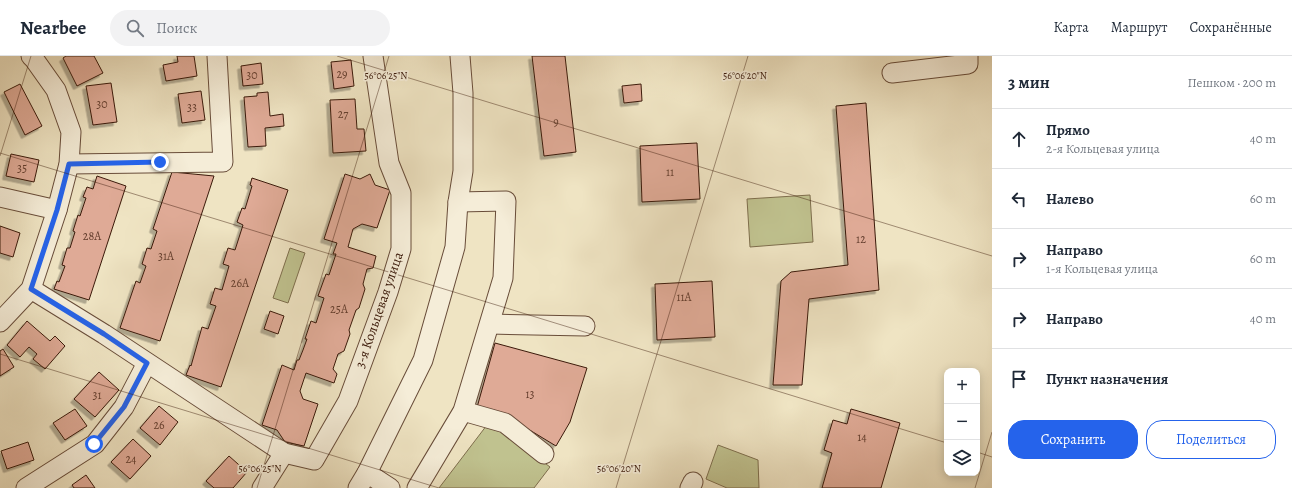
<!DOCTYPE html>
<html lang="ru">
<head>
<meta charset="utf-8">
<style>
	:root { --surface:#fff; --page:#f2f2f3; --text:#1f2937; --muted:#747a83; --line:#e0e1e3; --accent:#2563eb }
	body { margin:0; font-family:Alegreya,serif; background:var(--page); color:var(--text) }
	.controls { position:absolute; right:12px; bottom:12px; display:grid; overflow:hidden; border-radius:8px; box-shadow:0 2px 10px #0003 }
	.controls button { width:36px; height:36px; display:grid; place-items:center; padding:0; border:0; border-bottom:1px solid var(--line); background:var(--surface); color:var(--text); font:20px sans-serif }
	.stop { position:absolute; width:12px; height:12px; margin:-9px; border:3px solid #2563eb; border-radius:50%; background:#fff }
	.stop.end { background:#2563eb; border-color:#fff; box-shadow:0 1px 4px #0008 }
	.list { margin:0; padding:0; list-style:none }
	h2 { display:flex; justify-content:space-between; align-items:center; height:52px; margin:0; padding:0 16px; font-size:17px }
	h2 small { font-size:13px; font-weight:400; color:var(--muted) }
	.list li { display:grid; grid-template-columns:26px 1fr auto; gap:12px; align-items:center; box-sizing:border-box; height:60px; padding:0 16px; border-top:1px solid var(--line) }
	.list b { display:block; font-size:15px; white-space:nowrap }
	.list p { margin:0; font-size:13px; white-space:nowrap; color:var(--muted) }
	.list em { font-size:13px; font-style:normal; color:var(--muted) }
	.actions { display:flex; gap:8px; padding:12px 16px }
	.actions a { flex:1; padding:9px 0; border:1px solid var(--accent); border-radius:16px; text-align:center; font-size:14px; color:var(--accent) }
	.actions .main { background:var(--accent); color:#fff }
	.icon { flex:none; width:22px; height:22px; fill:none; stroke:currentColor; stroke-width:2; stroke-linecap:round; stroke-linejoin:round }
	.map { position:relative; flex:none; width:992px; height:432px; overflow:hidden }
	header { display:flex; align-items:center; gap:24px; box-sizing:border-box; height:56px; padding:0 20px; background:var(--surface); border-bottom:1px solid var(--line) }
	header strong { font-size:19px }
	nav { display:flex; gap:22px; margin-inline-start:auto; font-size:14px }
	.search { width:280px; height:36px; background:var(--page); display:flex; align-items:center; gap:10px; box-sizing:border-box; padding:0 14px; border-radius:22px; color:var(--muted); font-size:15px }
	main { display:flex }
	aside { flex:1; background:var(--surface) }
	.map>svg:first-child { display:block }
</style>
</head>
<body>
<header>
<strong>Nearbee</strong>
<div class="search"><svg class="icon" aria-label="search" viewBox="0 0 24 24"><circle cx="10" cy="10" r="6"/><path d="M15 15l6 6"/></svg>Поиск</div>
<nav><a>Карта</a><a>Маршрут</a><a>Сохранённые</a></nav>
</header>
<main>
<div class="map">
<svg width="992" height="432" viewBox="0 0 992 432">
	<defs>
		<filter id="shadow"><feDropShadow dx="-3.5" dy="3.5" stdDeviation="0" flood-color="#0004"/></filter>
	</defs>
	<rect width="100%" height="100%" fill="#efe4c3"/>
	<filter id="stains"><feTurbulence type="fractalNoise" baseFrequency=".005" numOctaves="4"/><feColorMatrix values="0 0 0 0 .2 0 0 0 0 .09 0 0 0 0 .02 0 0 0 .5 -.17"/></filter>
	<radialGradient id="worn" r=".72"><stop offset=".6" stop-color="#630" stop-opacity="0"/><stop offset="1" stop-color="#630" stop-opacity=".3"/></radialGradient>
	<g fill="#c0c28f" stroke="#7e6e4d">
		<polygon points="810,139 813,186 750,191 747,143"/>
		<polygon points="290,192 305,197 288,247 273,242"/>
		<polygon points="490,365 550,411 534,432 439,432"/>
		<polygon points="718,389 758,404 759,432 727,432 706,423"/>
	</g>
	<g fill="#dfaa96" stroke="#3b1a0b" filter="url(#shadow)">
		<polygon points="66,0 94,0 103,17 77,30 63,2"/>
		<polygon points="177,0 194,0 197,20 166,25 163,9 178,6"/>
		<polygon points="532,0 565,0 576,96 544,100"/>
		<polygon points="351,4 354,30 334,33 331,6"/>
		<polygon points="261,7 263,28 243,30 241,10"/>
		<polygon points="111,27 117,66 93,69 86,30"/>
		<polygon points="20,28 42,70 25,79 4,36"/>
		<polygon points="641,28 642,45 624,47 622,30"/>
		<polygon points="201,35 205,64 182,67 178,38"/>
		<polygon points="268,36 270,60 283,58 284,70 265,72 266,90 248,91 244,41 257,40 257,37"/>
		<polygon points="355,43 357,73 364,73 366,95 333,97 330,44"/>
		<polygon points="866,47 879,234 809,243 802,329 773,329 781,225 791,216 848,209 836,50"/>
		<polygon points="697,87 700,143 642,146 640,90"/>
		<polygon points="11,98 39,104 34,126 6,120"/>
		<polygon points="172,116 214,120 160,285 120,272 136,225 140,227 146,210 142,208 147,192 151,193 157,175 153,173"/>
		<polygon points="345,118 360,123 370,118 375,129 390,134 377,172 362,168 353,173 348,191 376,200 373,212 367,213 363,228 365,233 359,252 356,254 349,274 350,278 344,295 338,298 333,313 337,318 334,327 306,317 300,335 303,343 318,348 304,390 285,386 277,374 262,369 282,309 294,314 297,304 299,304 303,294 307,283 305,283 311,265 316,267 324,242 318,240 326,218 329,219 336,198 333,198 337,187 324,183"/>
		<polygon points="97,120 126,130 89,244 54,233 57,225 59,226 65,210 62,209 67,192 70,192 75,176 73,175 78,159 80,160 86,142 83,141 87,131 93,133"/>
		<polygon points="252,122 288,134 221,331 186,319 190,309 191,310 202,271 208,273 216,250 210,248 215,232 222,234 229,210 223,208 228,192 235,194 243,169 237,166 242,152 245,153 252,130 250,129"/>
		<polygon points="0,170 20,177 13,201 0,197"/>
		<polygon points="712,225 715,281 657,284 655,228"/>
		<polygon points="270,255 284,260 278,278 264,273"/>
		<polygon points="27,265 50,285 55,280 65,290 45,313 33,303 37,298 29,291 20,301 7,289"/>
		<polygon points="495,287 587,312 570,366 556,390 518,367 476,355"/>
		<polygon points="3,293 14,311 0,320 0,295"/>
		<polygon points="99,316 119,334 95,361 74,343"/>
		<polygon points="159,350 178,366 160,389 140,372"/>
		<polygon points="75,353 87,370 65,384 53,367"/>
		<polygon points="851,353 900,367 881,432 822,432 832,397 824,394 833,364 847,368"/>
		<polygon points="133,383 151,400 130,423 111,406"/>
		<polygon points="28,386 34,404 7,413 1,395"/>
		<polygon points="229,400 247,416 233,432 214,432 206,425"/>
		<polygon points="86,419 95,432 74,432 72,429"/>
	</g>
	<g fill="none" stroke-linecap="round" stroke-linejoin="round">
		<g stroke="#684c39" stroke-width="21">
			<g id="minor">
				<polyline points="892,17 968,8 968,0"/>
				<polyline points="69,108 223,106 217,0"/>
				<polyline points="0,141 57,154"/>
				<polyline points="31,233 104,278 284,397 314,404 348,345 388,236 401,193 401,137 389,107 373,0"/>
				<polyline points="0,266 31,233 57,154 69,108 71,76 56,34 34,3 31,0"/>
				<polyline points="490,268 585,270"/>
				<polyline points="463,355 505,367 544,398"/>
				<polyline points="367,417 390,432"/>
				<polyline points="26,432 95,388 124,351 147,307"/>
				<polyline points="262,432 284,397"/>
				<polyline points="358,432 367,417 423,304 455,191 458,146 463,115 463,37 460,0"/>
				<polyline points="417,432 463,355 503,222 506,145 458,146"/>
				<polyline points="690,432 693,426"/>
			</g>
		</g>
		<use href="#minor" stroke="#f5edd8" stroke-width="19"/>
	</g>
	<g fill="none" stroke-linecap="round" stroke-linejoin="round">
		<polyline stroke="#2563eb" stroke-width="5" points="94,388 124,351 147,307 104,278 31,233 57,154 69,108 160,106"/>
	</g>
	<path fill="none" stroke="#3b1a0b" stroke-width="1" stroke-opacity="0.45" d="M 337,0 L 992,200M 0,97 L 947,387M 0,100 L 31,0M 0,298 L 439,432M 977,396 L 992,401M 257,432 L 389,0M 616,432 L 748,0M 975,432 L 992,376"/>
	<g text-anchor="middle" dominant-baseline="central" stroke-width="3.5" stroke-linejoin="round" paint-order="stroke">
		<g font-size="12" fill="#643e2e">
			<text x="342" y="18">29</text>
			<text x="252" y="19">30</text>
			<text x="102" y="48">30</text>
			<text x="192" y="51">33</text>
			<text x="343" y="58">27</text>
			<text x="556" y="66">9</text>
			<text x="22" y="112">35</text>
			<text x="670" y="116">11</text>
			<text x="92" y="180">28А</text>
			<text x="861" y="183">12</text>
			<text x="166" y="200">31А</text>
			<text x="240" y="227">26А</text>
			<text x="684" y="241">11А</text>
			<text x="339" y="253">25А</text>
			<text x="530" y="338">13</text>
			<text x="97" y="339">31</text>
			<text x="159" y="369">26</text>
			<text x="862" y="381">14</text>
			<text x="131" y="403">24</text>
		</g>
		<g font-size="14" fill="#3b1a0b" stroke="#f5edd8">
			<text transform="translate(379 254) rotate(-71)">3-я Кольцевая улица</text>
		</g>
	</g>
	<g font-size="10" text-anchor="middle" fill="#3b1a0b" stroke="#f5edd8" stroke-width="3.5" stroke-linejoin="round" paint-order="stroke">
		<text x="386" y="23">56°06'25"N</text>
		<text x="745" y="23">56°06'20"N</text>
		<text x="260" y="416">56°06'25"N</text>
		<text x="619" y="416">56°06'20"N</text>
	</g>
	<rect width="100%" height="100%" filter="url(#stains)"/>
	<rect width="100%" height="100%" fill="url(#worn)"/>
</svg>
<div class="controls">
<button>+</button>
<button>−</button>
<button><svg class="icon" aria-label="layers" viewBox="0 0 24 24"><path d="M12 4l9 5-9 5-9-5zM3 14l9 5 9-5"/></svg></button>
</div>
<div class="stop" style="left:94px;top:388px"></div>
<div class="stop end" style="left:160px;top:106px"></div>
</div>
<aside>
<h2>3 мин<small>Пешком · 200 m</small></h2>
<ul class="list">
<li><svg class="icon" aria-label="ahead" viewBox="0 0 24 24"><path d="M12 20V5M6 11l6-6 6 6"/></svg><div><b>Прямо</b><p>2-я Кольцевая улица</p></div><em>40 m</em></li>
<li><svg class="icon" aria-label="left" viewBox="0 0 24 24"><path d="M17 20v-9H6M10 6l-5 5 5 5"/></svg><div><b>Налево</b></div><em>60 m</em></li>
<li><svg class="icon" aria-label="right" viewBox="0 0 24 24"><path d="M7 20v-9h11M14 6l5 5-5 5"/></svg><div><b>Направо</b><p>1-я Кольцевая улица</p></div><em>60 m</em></li>
<li><svg class="icon" aria-label="right" viewBox="0 0 24 24"><path d="M7 20v-9h11M14 6l5 5-5 5"/></svg><div><b>Направо</b></div><em>40 m</em></li>
<li><svg class="icon" aria-label="arrive" viewBox="0 0 24 24"><path d="M6 21V4h12l-3 4 3 4H6"/></svg><div><b>Пункт назначения</b></div></li>
</ul>
<div class="actions"><a class="main">Сохранить</a><a>Поделиться</a></div>
</aside>
</main>
</body>
</html>
